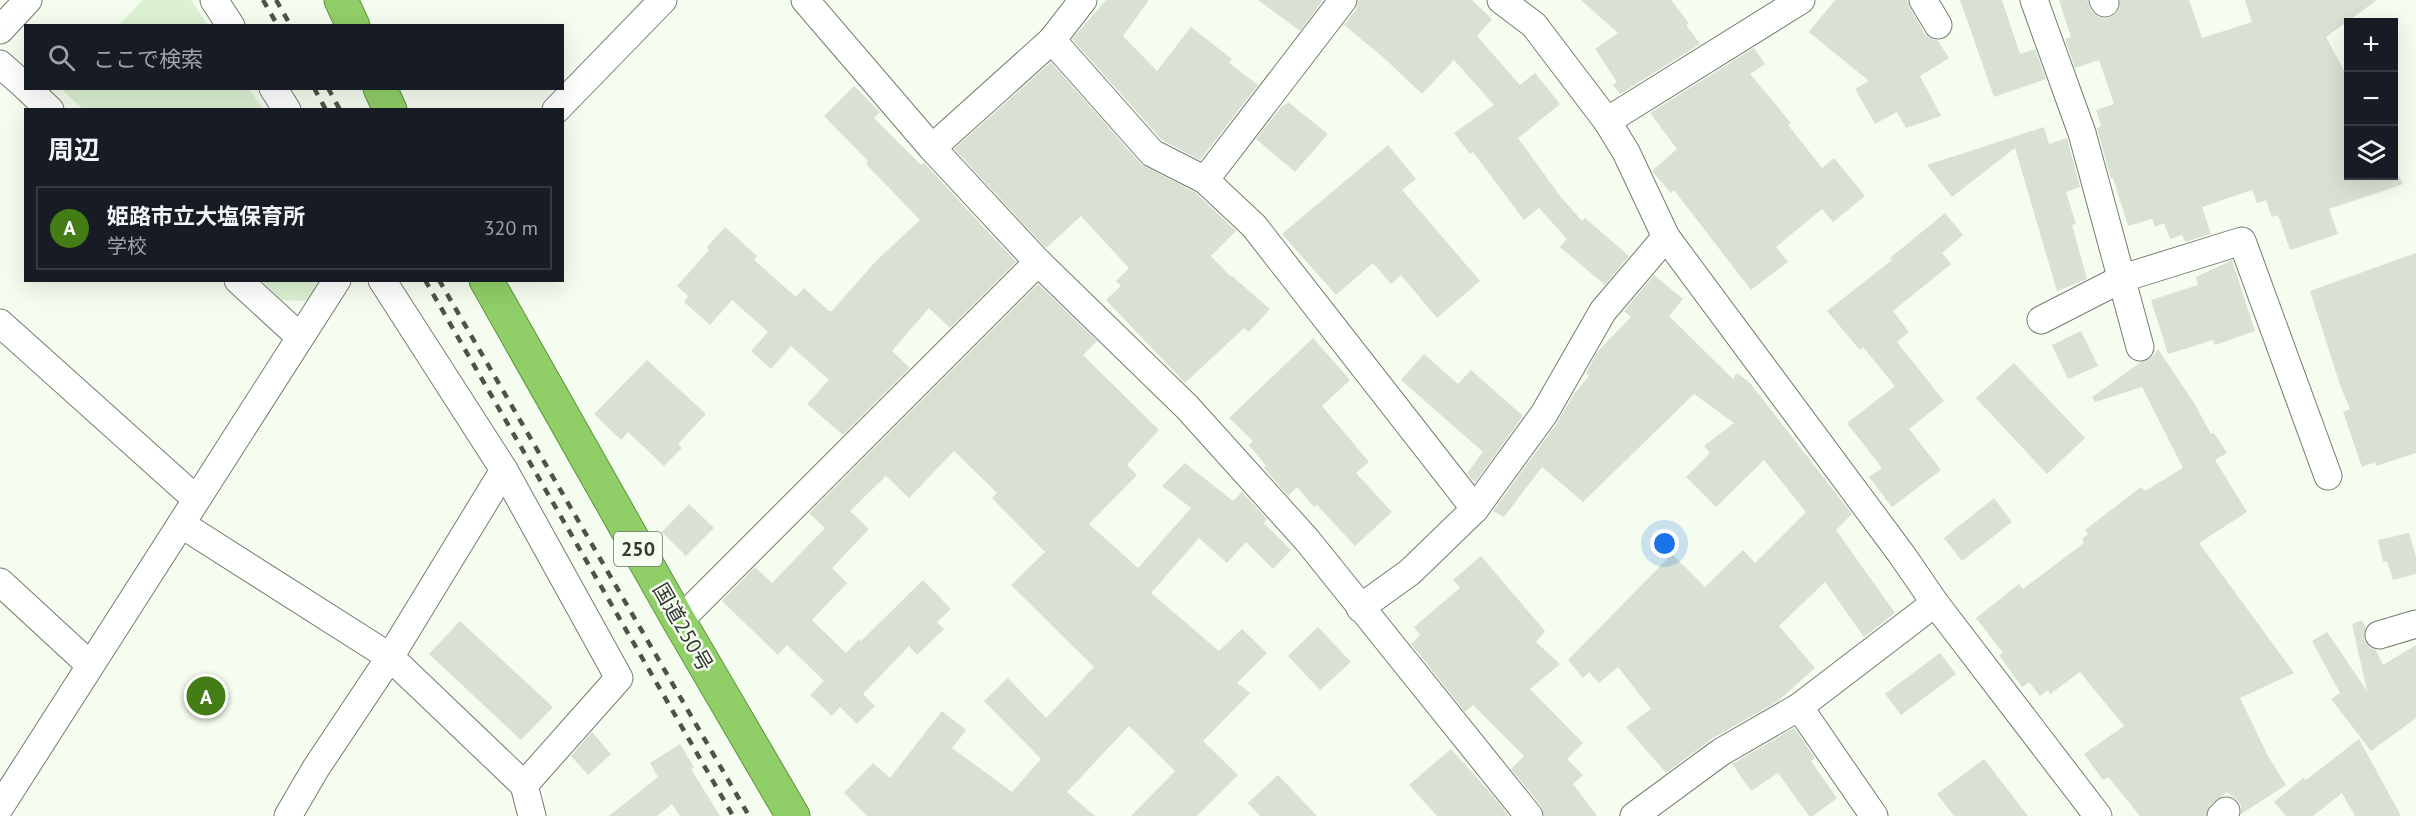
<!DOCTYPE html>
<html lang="ja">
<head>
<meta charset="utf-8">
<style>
	:root { --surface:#171b24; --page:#242831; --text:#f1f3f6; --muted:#9ea1a6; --line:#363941; --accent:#447d16 }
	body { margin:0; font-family:"PT Sans","Noto Sans JP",sans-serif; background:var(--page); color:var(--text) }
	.controls { position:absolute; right:18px; top:18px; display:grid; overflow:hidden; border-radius:0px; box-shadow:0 6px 24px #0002 }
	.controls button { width:54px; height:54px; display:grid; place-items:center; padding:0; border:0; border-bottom:2px solid var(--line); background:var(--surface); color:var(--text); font:30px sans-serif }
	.you { position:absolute; left:1665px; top:544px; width:21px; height:21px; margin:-15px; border:4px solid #fff; border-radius:50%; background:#1a73e8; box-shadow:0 0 0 9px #1a73e833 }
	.badge { display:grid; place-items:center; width:39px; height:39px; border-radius:50%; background:var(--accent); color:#fff; font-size:20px; font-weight:700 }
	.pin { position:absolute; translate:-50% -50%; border:3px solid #fff; box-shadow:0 2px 6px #0006 }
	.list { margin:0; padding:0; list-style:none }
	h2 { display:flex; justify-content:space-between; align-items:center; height:78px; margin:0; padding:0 24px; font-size:26px }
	h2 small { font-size:20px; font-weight:400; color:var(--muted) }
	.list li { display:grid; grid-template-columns:39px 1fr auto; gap:18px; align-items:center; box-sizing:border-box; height:84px; margin:0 12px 12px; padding:0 12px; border:2px solid var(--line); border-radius:0px }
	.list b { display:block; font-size:22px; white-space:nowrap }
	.list p { margin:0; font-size:20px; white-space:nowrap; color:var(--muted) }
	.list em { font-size:20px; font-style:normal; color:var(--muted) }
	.icon { flex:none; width:33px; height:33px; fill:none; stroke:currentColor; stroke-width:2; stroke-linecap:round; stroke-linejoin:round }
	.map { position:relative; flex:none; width:2416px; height:816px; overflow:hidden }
	.search { position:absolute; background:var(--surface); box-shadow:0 6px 24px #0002; left:24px; top:24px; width:540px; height:66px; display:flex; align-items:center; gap:15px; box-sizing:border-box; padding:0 21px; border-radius:0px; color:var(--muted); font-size:22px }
	.panel { position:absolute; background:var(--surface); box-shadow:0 6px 24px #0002; left:24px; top:108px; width:540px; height:174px; border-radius:0px }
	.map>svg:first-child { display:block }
</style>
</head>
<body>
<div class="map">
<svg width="2416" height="816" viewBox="0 0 2416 816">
	<rect width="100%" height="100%" fill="#f4fdef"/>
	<g fill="#dcf1d2">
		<polygon points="143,0 191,0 208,25 119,25"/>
		<polygon points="61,89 249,89 263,109 83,109"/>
		<polygon points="262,281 322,281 306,301 282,300"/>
	</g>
	<g fill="#d8e1d3">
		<polygon points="1106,0 1149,0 1123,36 1157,71 1191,27 1232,59 1229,63 1258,85 1200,160 1162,140 1072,39"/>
		<polygon points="1258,0 1323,0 1300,31"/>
		<polygon points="1358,0 1472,0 1492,19 1477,36 1520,85 1535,73 1560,104 1518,138 1560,196 1582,221 1585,218 1629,256 1605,285 1560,247 1567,239 1539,208 1524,220 1473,152 1470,154 1454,133 1494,105 1454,60 1422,94 1384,58 1344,25 1356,10"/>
		<polygon points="1581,0 1671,0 1689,23 1686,25 1700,44 1620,94 1613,85 1617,82 1595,49 1618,33"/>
		<polygon points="1835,0 1907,0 1910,8 1924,33 1930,38 1938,41 1949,58 1920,76 1941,116 1906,128 1897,112 1875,124 1855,89 1869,81 1809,32"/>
		<polygon points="1960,0 2002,0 2020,54 2035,49 2046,79 1994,97"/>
		<polygon points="2059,0 2087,0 2092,12 2099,17 2105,19 2113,16 2119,10 2120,0 2189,0 2202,38 2252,22 2245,0 2377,0 2326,37 2349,80 2349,176 2394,176 2394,166 2403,184 2329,209 2338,234 2290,250 2278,215 2272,217 2266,200 2257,203 2252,190 2202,207 2211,234 2185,242 2182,235 2170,239 2164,223 2155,227 2152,219 2128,226 2113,178 2111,179 2097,128 2101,126 2096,110 2114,104 2099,60 2075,68 2065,39 2071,37"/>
		<polygon points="1754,48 1765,64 1750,74 1791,123 1788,125 1822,168 1834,158 1865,196 1833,222 1822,209 1776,247 1788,262 1751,290 1674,190 1671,193 1652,171 1677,149 1650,113"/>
		<polygon points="1051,62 1141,164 1196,193 1236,231 1211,256 1231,277 1232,276 1270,309 1249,332 1244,328 1185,383 1106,300 1121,286 1116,281 1129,268 1081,216 1046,248 954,149"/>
		<polygon points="854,86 880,112 874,118 921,165 924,163 1016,262 950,328 929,308 892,351 910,368 843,435 807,404 829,380 791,346 771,369 751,351 768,332 732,300 710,325 684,302 688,296 677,286 709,250 707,247 725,227 757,256 754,260 796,297 804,288 829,311 832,311 876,261 920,220 866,164 868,161 824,116"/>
		<polygon points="1288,102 1328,134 1295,172 1256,139 1283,105 1284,106"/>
		<polygon points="2044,127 2049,144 2067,138 2080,187 2066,192 2076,224 2072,225 2087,279 2057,291 2015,148 1952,197 1927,165"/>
		<polygon points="1388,145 1416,179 1402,190 1480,281 1437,318 1401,275 1391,284 1373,263 1336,295 1282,234"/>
		<polygon points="1945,213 1963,235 1942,253 1951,264 1893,311 1909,332 1897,342 1944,401 1909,429 1941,470 1892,507 1869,477 1882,468 1847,423 1895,386 1863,347 1860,350 1827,311 1892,260 1890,258"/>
		<polygon points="2416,253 2416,453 2376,466 2375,462 2362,467 2343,412 2350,409 2340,385 2310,291"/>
		<polygon points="2232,260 2255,331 2215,345 2213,340 2168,354 2151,300 2198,285 2196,277"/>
		<polygon points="1654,275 1683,299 1669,316 1733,379 1737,373 1750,383 1852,514 1836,530 1895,613 1864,637 1825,582 1779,626 1815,668 1778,701 1713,738 1666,773 1626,727 1651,709 1618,667 1599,683 1589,672 1583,678 1568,660 1672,554 1705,587 1743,550 1755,563 1806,512 1764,460 1716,507 1686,477 1710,453 1704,446 1734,423 1694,394 1583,502 1542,467 1504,517 1493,511 1557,423 1574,394 1589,376 1586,373 1598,351 1631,317 1624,311"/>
		<polygon points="1038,284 1097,341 1083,355 1159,430 1127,465 1137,475 1089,524 1138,568 1191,508 1162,486 1185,463 1233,501 1242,492 1267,519 1264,523 1291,550 1273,569 1246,542 1227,563 1199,538 1151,593 1219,651 1242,629 1267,653 1237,683 1250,693 1203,741 1238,775 1197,816 1131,816 1175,771 1129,726 1067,792 1095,816 867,816 844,793 873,763 890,778 942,711 966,730 952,748 1012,792 1041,759 984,701 1008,678 1046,718 1094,667 1011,585 1045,552 992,498 997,493 954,451 909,498 886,476 850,511 869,529 832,568 847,583 812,620 846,653 859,639 861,641 923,580 951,609 937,622 944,629 917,655 909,646 863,694 875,706 857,724 840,707 832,716 810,695 824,681 787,645 778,655 722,601 755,567 772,583 825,528 809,513"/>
		<polygon points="2081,331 2098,366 2068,379 2052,345"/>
		<polygon points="1313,338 1350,380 1322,406 1369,462 1356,473 1392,512 1355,546 1317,505 1314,507 1297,487 1288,496 1264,468 1266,466 1249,445 1253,441 1229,418"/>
		<polygon points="2158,349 2194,403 2211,434 2214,433 2227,453 2215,460 2247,512 2199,543 2294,673 2240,698 2268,756 2286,785 2241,814 2241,806 2237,800 2227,792 2210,805 2206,816 2140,816 2108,777 2103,780 2084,754 2124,726 2080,672 2050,694 2048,690 2040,696 2029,682 2022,687 1999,655 2003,653 1976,618 2019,584 2023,589 2084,543 2082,539 2088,534 2085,530 2141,487 2145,491 2183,468 2142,387 2095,402 2092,397 2141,362 2151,358"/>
		<polygon points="1424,354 1458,384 1471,370 1523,416 1475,483 1467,473 1483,452 1401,380"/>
		<polygon points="647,360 706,414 678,444 682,448 664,466 628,432 621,440 594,414"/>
		<polygon points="2014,363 2085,438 2047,474 1976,398"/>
		<polygon points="1994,498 2012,522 1962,561 1944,538"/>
		<polygon points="689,504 714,528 686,556 662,532"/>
		<polygon points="2409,533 2416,557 2416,574 2393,580 2387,561 2383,562 2378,540"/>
		<polygon points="1481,556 1545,631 1536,642 1560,664 1530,689 1583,743 1567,759 1583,775 1573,784 1597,816 1544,816 1541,806 1511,769 1524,756 1473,705 1465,712 1411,644 1420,635 1414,627 1460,588 1453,580"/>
		<polygon points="2362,620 2366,628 2364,640 2369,647 2376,650 2383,665 2416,645 2416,718 2371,751 2331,699 2340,693 2312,641 2327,632 2367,691 2352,624"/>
		<polygon points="460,621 553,707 521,740 429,654"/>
		<polygon points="1318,627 1351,662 1320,690 1288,656"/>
		<polygon points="1940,653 1956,674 1901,715 1885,694"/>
		<polygon points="1794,728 1815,758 1811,761 1837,798 1813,816 1809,816 1778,773 1751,791 1732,764"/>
		<polygon points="592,732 611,754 588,775 571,756"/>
		<polygon points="2359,739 2401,816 2355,816 2342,793 2313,816 2286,816 2274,802 2303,778 2306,780"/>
		<polygon points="680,744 694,767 691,769 720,816 680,816 672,804 657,816 609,816 658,777 650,763"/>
		<polygon points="1451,749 1487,789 1509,816 1437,816 1409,785"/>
		<polygon points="1984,759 2028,816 1954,816 1937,794"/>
		<polygon points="1278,775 1317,816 1260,816 1248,803"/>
	</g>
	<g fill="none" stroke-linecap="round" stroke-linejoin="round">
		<g stroke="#757d71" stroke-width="29">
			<g id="minor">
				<polyline points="214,0 231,26"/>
				<polyline points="805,0 932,148 1038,262 1187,407 1307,540 1529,816"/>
				<polyline points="1343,0 1205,180 1254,226 1475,509"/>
				<polyline points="1501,0 1534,25 1607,121 1626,152 1666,237 1902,555 1935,603 2098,816"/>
				<polyline points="1923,0 1938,25"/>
				<polyline points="2034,0 2082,133 2140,347"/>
				<polyline points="2103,0 2105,3"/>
				<polyline points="0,30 28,0"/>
				<polyline points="1052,40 1152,153 1205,180"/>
				<polyline points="0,64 26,87"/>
				<polyline points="27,88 50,110"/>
				<polyline points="273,88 287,110"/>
				<polyline points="556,110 663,0"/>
				<polyline points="1607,121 1801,0"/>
				<polyline points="932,148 1052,40 1083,0"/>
				<polyline points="238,280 300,337"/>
				<polyline points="382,280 504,470 619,678 524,785"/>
				<polyline points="2041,320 2123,278 2242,241 2328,476"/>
				<polyline points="0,323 196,499"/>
				<polyline points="181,524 390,657 524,785 532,816"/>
				<polyline points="0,582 90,665"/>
				<polyline points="1360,608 1410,572 1475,509 1544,414 1603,311 1666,237"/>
				<polyline points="679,621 1038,262"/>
				<polyline points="2379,635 2416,624"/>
				<polyline points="1799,707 1874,816"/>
				<polyline points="0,807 337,280"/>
				<polyline points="288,816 316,768 390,657 504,470"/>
				<polyline points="1634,816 1721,752 1799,707 1935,603"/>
				<polyline points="2221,816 2226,811"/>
			</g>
		</g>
		<g stroke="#5e923c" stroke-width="35">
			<g id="trunk">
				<polyline points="341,0 353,26"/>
				<polyline points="380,88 390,110"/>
				<polyline points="486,280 679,621 793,816"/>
			</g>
		</g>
		<use href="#minor" stroke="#fff" stroke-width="27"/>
		<use href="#trunk" stroke="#90ce67" stroke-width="33"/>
		<g stroke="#4d524b" stroke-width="4.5" stroke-dasharray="8 8" stroke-linecap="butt">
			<polyline points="263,0 278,26"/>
			<polyline points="276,0 291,26"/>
			<polyline points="314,88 326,110"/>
			<polyline points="328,88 340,110"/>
			<polyline points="425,280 733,816"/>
			<polyline points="439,280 749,816"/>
		</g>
	</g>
	<g text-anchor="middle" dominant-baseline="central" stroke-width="5" stroke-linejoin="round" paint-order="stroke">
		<rect fill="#f4fdef" stroke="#6e736b" stroke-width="1.5" x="614" y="532" width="48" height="34" rx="4.5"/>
		<g font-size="20" font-weight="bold" fill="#343832">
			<text x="638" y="549">250</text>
		</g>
		<g font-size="21" fill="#343832" stroke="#f4fdef">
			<text transform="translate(683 627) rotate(60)">国道250号</text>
		</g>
	</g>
</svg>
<div class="controls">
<button>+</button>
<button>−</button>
<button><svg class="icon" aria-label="layers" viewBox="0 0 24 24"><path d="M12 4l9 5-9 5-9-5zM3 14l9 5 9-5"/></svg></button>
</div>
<div class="you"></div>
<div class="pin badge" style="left:206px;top:696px">A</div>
<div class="search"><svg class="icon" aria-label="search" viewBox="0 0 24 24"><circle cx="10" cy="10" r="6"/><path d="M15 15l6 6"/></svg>ここで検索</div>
<section class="panel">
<h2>周辺<small></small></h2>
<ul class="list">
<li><span class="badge">A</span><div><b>姫路市立大塩保育所</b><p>学校</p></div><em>320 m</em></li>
</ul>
</section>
</div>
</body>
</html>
